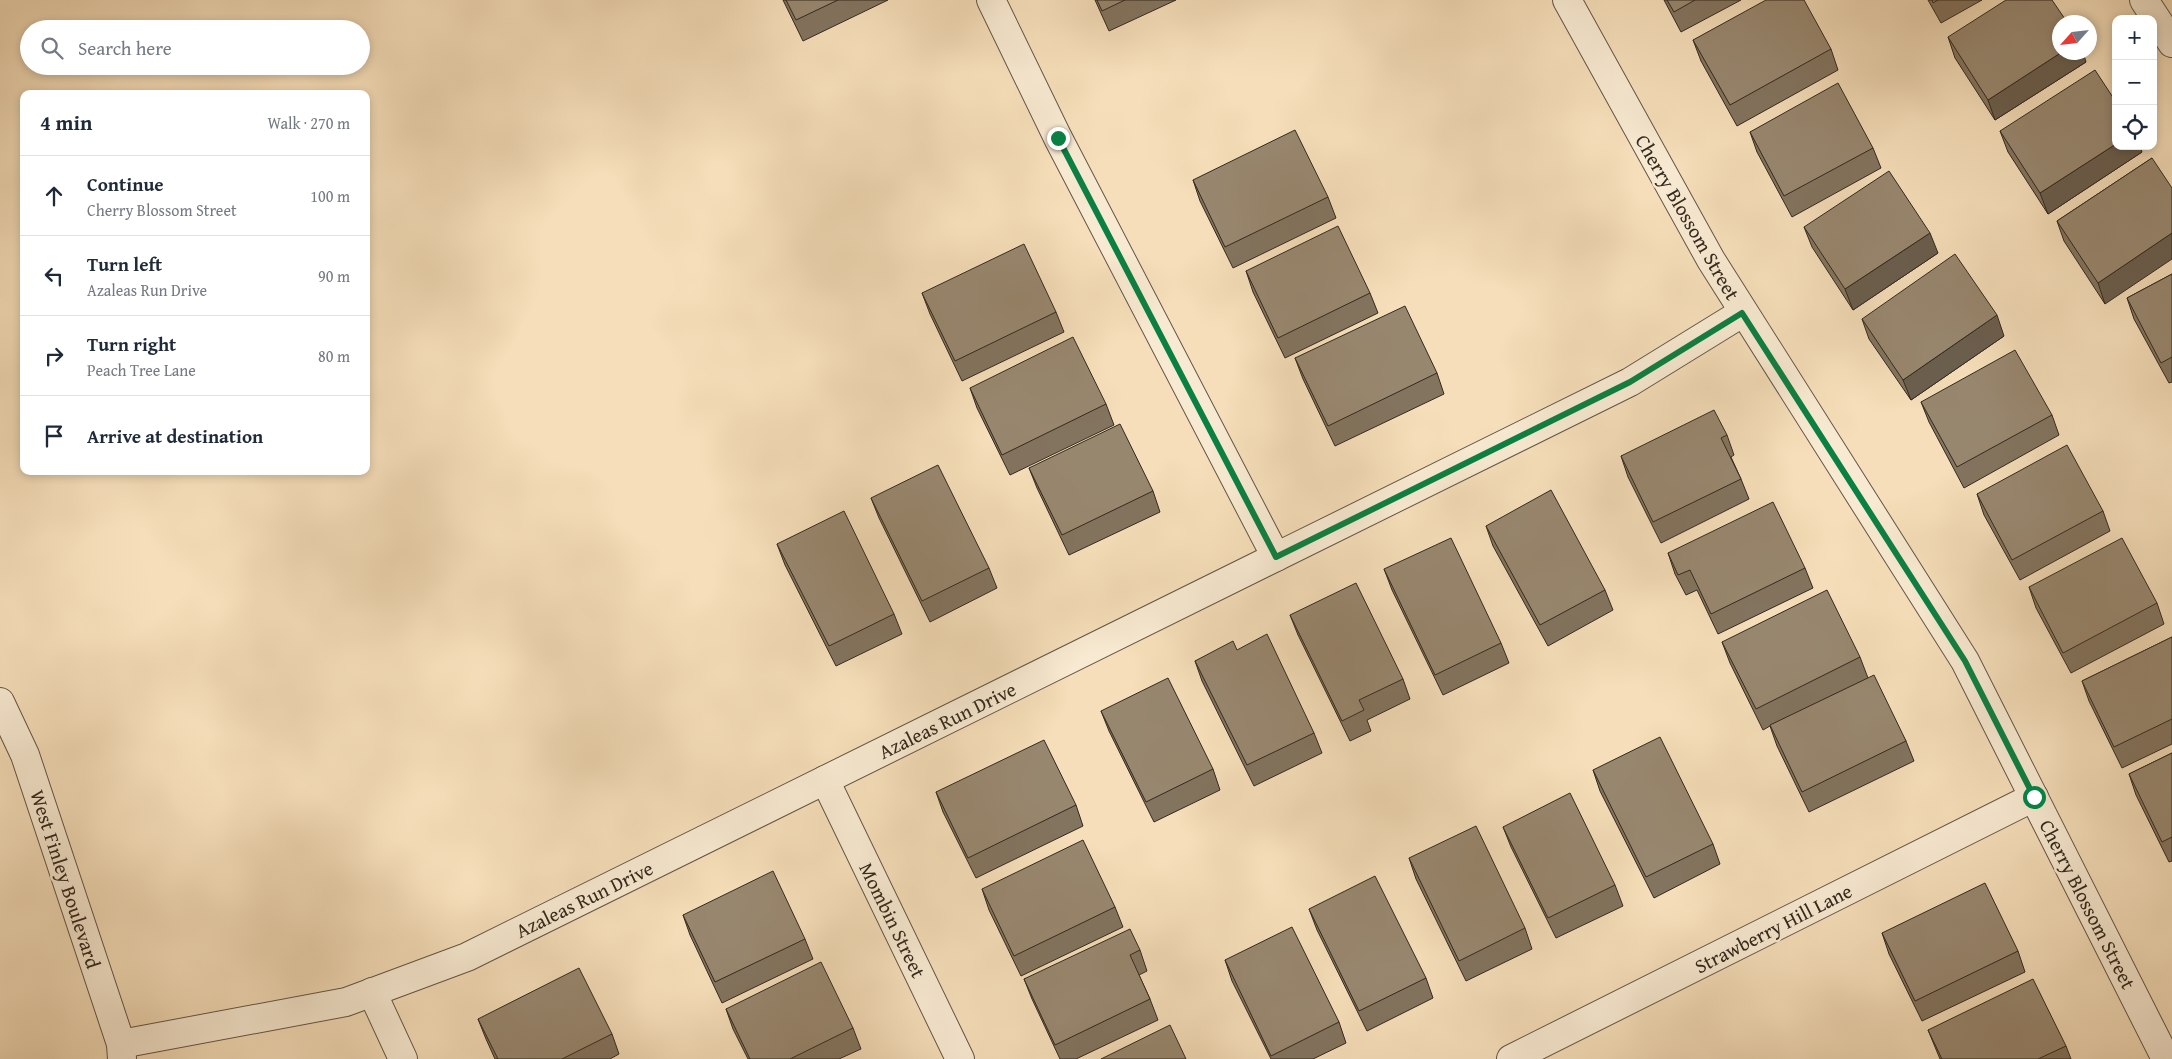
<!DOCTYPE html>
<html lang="en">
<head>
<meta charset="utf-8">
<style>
	:root { --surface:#fff; --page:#f6f6f7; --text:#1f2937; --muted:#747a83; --line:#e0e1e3 }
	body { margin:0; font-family:"Gentium Book Plus",serif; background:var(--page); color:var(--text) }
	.controls { position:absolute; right:15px; top:15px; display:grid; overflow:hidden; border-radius:10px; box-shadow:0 2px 8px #0003 }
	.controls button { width:45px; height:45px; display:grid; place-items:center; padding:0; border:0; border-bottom:1px solid var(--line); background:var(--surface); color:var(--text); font:25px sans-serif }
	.compass { position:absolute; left:2052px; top:15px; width:45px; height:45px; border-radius:50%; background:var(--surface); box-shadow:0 2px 8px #0003; rotate:243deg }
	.stop { position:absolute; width:15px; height:15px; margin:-11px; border:4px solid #0b8043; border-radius:50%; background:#fff }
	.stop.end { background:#0b8043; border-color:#fff; box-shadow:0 1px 5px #0008 }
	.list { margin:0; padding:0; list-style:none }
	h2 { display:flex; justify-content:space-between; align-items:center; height:65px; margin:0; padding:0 20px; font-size:21px }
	h2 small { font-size:16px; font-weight:400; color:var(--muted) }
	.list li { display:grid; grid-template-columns:32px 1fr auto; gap:15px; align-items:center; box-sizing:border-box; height:80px; padding:0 20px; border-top:1px solid var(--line) }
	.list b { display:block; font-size:19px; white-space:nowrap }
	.list p { margin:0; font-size:16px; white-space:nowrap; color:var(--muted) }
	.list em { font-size:16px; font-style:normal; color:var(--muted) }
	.icon { flex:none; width:28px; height:28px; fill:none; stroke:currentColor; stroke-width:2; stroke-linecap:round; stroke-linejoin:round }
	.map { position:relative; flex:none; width:2172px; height:1059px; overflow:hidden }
	.search { position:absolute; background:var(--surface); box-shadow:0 2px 8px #0003; left:20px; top:20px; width:350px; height:55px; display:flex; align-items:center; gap:12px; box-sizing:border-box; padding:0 18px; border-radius:28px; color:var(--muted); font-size:19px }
	.panel { position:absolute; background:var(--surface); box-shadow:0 2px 8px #0003; left:20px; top:90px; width:350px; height:385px; border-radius:10px }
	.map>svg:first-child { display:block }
</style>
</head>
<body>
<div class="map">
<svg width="2172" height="1059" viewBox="0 0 2172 1059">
	<rect width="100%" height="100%" fill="#f5deb9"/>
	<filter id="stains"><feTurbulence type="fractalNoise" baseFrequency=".004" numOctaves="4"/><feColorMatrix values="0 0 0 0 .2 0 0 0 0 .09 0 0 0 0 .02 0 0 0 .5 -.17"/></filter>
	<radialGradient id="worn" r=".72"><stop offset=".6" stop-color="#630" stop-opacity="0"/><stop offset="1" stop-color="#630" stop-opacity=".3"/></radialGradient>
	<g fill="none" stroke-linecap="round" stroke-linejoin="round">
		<g stroke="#645645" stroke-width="30">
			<g id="minor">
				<polyline points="991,0 1058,138 1276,557"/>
				<polyline points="1567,0 1711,260 1965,661 2166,1059"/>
				<polyline points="2144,0 2172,43"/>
				<polyline points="0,702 25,755 121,1044 122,1059"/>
				<polyline points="825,780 960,1059"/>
				<polyline points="372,992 403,1059"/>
				<polyline points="121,1044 346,1002 467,957 1630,382 1742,313"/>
				<polyline points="1511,1059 2034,797"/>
			</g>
		</g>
		<use href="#minor" stroke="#f8ead2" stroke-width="28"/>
	</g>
	<g fill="#83745f" stroke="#33291e">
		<polygon points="783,0 888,0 803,41"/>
		<polygon points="1095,0 1176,0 1109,31"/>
		<polygon points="1664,0 1741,0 1681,32"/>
		<polygon points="1928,0 1982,0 1941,23"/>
		<polygon points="1948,37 2086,62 1995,120 1955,58"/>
		<polygon points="1693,40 1831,49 1838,70 1737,126 1701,61"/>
		<polygon points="2000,131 2142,152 2048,214 2008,152"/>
		<polygon points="1750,132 1873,148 1881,168 1792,217 1757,152"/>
		<polygon points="2152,158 2105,304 2064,241 2057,221"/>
		<polygon points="1193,180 1328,197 1336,218 1233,268 1200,201"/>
		<polygon points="1804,227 1938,253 1853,310 1812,247"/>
		<polygon points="1246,271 1370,293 1378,313 1285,358 1253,292"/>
		<polygon points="2172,274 2172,382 2169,383 2134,319 2127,298"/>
		<polygon points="922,293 1056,312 1064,332 962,381 930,314"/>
		<polygon points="1862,319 2004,336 1911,400 1869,339"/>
		<polygon points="1295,358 1437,373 1444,394 1335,446 1303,379"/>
		<polygon points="970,388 1106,404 1114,425 1010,475 977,408"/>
		<polygon points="1921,402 2052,415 2059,435 1964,488 1929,422"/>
		<polygon points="1727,435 1734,455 1731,457 1741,479 1749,499 1661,543 1628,477 1621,456"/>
		<polygon points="1029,468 1153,491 1160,512 1069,555 1037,488"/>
		<polygon points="1977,494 2103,511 2110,531 2020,580 1984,515"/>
		<polygon points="871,498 989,568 997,588 930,622 879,518"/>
		<polygon points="1486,526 1605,590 1613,610 1548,646 1493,546"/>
		<polygon points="777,544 894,614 902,634 836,666 785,565"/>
		<polygon points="1668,553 1805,568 1813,588 1718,634 1697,590 1686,595 1675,574"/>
		<polygon points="1384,569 1501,643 1509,663 1443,695 1392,590"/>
		<polygon points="2029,587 2157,603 2164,624 2071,673 2036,608"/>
		<polygon points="1290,615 1403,679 1410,699 1367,720 1371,731 1350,741 1298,635"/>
		<polygon points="2172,637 2172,744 2122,768 2089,701 2082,681"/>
		<polygon points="1722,642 1860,657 1868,678 1906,741 1914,761 1809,812 1777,746 1770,726 1763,730 1730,663"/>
		<polygon points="1237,650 1314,733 1322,753 1254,786 1202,681 1195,661"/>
		<polygon points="1101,711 1213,769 1220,790 1154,822 1109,731"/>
		<polygon points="2172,753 2172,861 2169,862 2136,795 2129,774"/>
		<polygon points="1593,770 1713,844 1720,864 1654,898 1600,791"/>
		<polygon points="936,792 1076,805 1083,826 976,878 943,812"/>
		<polygon points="1503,827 1615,885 1623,906 1556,938 1511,847"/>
		<polygon points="1409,858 1525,928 1532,949 1466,981 1416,879"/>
		<polygon points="982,889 1115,907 1123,927 1021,976 989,910"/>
		<polygon points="1309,909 1426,978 1433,998 1367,1031 1317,930"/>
		<polygon points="683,915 805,939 813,959 722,1003 690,935"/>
		<polygon points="1882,933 2018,951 2025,972 1922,1021 1889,954"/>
		<polygon points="1140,950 1147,971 1139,975 1150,999 1158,1020 1076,1059 1060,1059 1032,999 1024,979"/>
		<polygon points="1225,960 1339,1022 1346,1043 1313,1059 1271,1059 1232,981"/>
		<polygon points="726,1009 853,1028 861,1049 839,1059 748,1059 733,1029"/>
		<polygon points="478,1019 612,1034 619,1054 610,1059 495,1059 486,1039"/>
		<polygon points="1928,1030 2066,1046 2071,1059 1940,1059"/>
	</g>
	<g fill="#6a5e4e" stroke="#33291e">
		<polygon points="2062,52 2083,52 2086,62 1995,120 1988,100"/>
		<polygon points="2116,144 2116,146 2140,146 2142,152 2048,214 2040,193"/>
		<polygon points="1930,233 1938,253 1853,310 1845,289"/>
		<polygon points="2172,233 2172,259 2105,304 2098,283"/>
		<polygon points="1997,315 2004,336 1911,400 1903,380"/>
	</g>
	<g fill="#98876f" stroke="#33291e">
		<polygon points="786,0 838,0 796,20"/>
		<polygon points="1097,0 1125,0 1102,11"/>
		<polygon points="1667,0 1695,0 1674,12"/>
		<polygon points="1766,0 1804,0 1831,49 1730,105 1693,40"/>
		<polygon points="1932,0 1938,0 1933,3"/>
		<polygon points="2006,0 2052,0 2067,22 2060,22 2060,52 2062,52 1988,100 1948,37"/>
		<polygon points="2095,70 2116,102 2116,144 2040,193 2000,131"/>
		<polygon points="1838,83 1873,148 1784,196 1750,132"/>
		<polygon points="1295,130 1328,197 1225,247 1193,180"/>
		<polygon points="2152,158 2172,188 2172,233 2098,283 2057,221"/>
		<polygon points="1889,171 1930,233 1845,289 1804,227"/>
		<polygon points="1338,226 1370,293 1278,338 1246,271"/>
		<polygon points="1024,244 1056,312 955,361 922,293"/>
		<polygon points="1955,254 1997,315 1903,380 1862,319"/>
		<polygon points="2172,274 2172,357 2161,363 2127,298"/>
		<polygon points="1405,306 1437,373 1328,426 1295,358"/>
		<polygon points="1073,337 1106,404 1002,455 970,388"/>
		<polygon points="2015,350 2052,415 1957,467 1921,402"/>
		<polygon points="1714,410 1727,435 1721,438 1741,479 1653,522 1621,456"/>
		<polygon points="1120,424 1153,491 1062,535 1029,468"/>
		<polygon points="2067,445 2103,511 2012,560 1977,494"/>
		<polygon points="938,465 989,568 922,601 871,498"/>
		<polygon points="1551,490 1605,590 1540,625 1486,526"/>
		<polygon points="1773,502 1805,568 1711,614 1690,570 1678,575 1668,553"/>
		<polygon points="844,511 894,614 829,646 777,544"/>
		<polygon points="1451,538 1501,643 1435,675 1384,569"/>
		<polygon points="2122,538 2157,603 2063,653 2029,587"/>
		<polygon points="1356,583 1403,679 1359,700 1364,710 1342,721 1290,615"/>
		<polygon points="1827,590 1860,657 1756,709 1722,642"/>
		<polygon points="1267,634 1314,733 1247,765 1195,661 1233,641 1237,650"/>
		<polygon points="2172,637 2172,719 2114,747 2082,681"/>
		<polygon points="1874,675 1906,741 1802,792 1770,725"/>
		<polygon points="1168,678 1213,769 1146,802 1101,711"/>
		<polygon points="1660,737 1713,844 1646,877 1593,770"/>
		<polygon points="1044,740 1076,805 968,858 936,792"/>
		<polygon points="2172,753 2172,837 2162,842 2129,774"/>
		<polygon points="1570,793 1615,885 1548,918 1503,827"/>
		<polygon points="1476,826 1525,928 1459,961 1409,858"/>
		<polygon points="1083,840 1115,907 1014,956 982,889"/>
		<polygon points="773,871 805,939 715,982 683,915"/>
		<polygon points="1375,876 1426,978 1359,1011 1309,909"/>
		<polygon points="1985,883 2018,951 1915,1001 1882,933"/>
		<polygon points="1292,927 1339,1022 1271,1056 1225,960"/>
		<polygon points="1130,929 1140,950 1130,955 1150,999 1055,1045 1024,979"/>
		<polygon points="821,962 853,1028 790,1059 750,1059 726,1009"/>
		<polygon points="579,968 612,1034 562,1059 498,1059 478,1019"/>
		<polygon points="2033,979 2066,1046 2038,1059 1942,1059 1928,1030"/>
		<polygon points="1170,1025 1186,1059 1101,1059"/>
	</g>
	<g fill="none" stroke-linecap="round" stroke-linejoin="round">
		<polyline stroke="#0b8043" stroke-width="6" points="1058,138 1276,557 1630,382 1742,313 1965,661 2034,797"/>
	</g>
	<g text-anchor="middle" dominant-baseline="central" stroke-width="5" stroke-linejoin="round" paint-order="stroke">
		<g font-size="20" fill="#33291e" stroke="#f8ead2">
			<text transform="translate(1688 217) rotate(60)">Cherry Blossom Street</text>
			<text transform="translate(947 720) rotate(-26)">Azaleas Run Drive</text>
			<text transform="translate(66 879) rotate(72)">West Finley Boulevard</text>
			<text transform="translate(584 899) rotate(-26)">Azaleas Run Drive</text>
			<text transform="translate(2088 904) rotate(63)">Cherry Blossom Street</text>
			<text transform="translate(893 920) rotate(64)">Mombin Street</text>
			<text transform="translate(1773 928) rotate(-27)">Strawberry Hill Lane</text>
		</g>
	</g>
	<rect width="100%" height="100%" filter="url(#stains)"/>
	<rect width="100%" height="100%" fill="url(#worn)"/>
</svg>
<div class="controls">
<button>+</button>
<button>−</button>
<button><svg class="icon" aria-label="locate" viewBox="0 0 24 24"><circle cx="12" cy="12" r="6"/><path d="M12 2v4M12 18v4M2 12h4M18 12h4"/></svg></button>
</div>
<svg class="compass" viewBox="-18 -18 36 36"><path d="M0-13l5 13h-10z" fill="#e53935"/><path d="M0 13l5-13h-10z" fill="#747a83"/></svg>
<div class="stop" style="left:2034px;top:797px"></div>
<div class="stop end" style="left:1058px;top:138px"></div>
<div class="search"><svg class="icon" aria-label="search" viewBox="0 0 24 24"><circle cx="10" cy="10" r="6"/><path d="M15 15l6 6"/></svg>Search here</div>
<section class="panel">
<h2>4 min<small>Walk · 270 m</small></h2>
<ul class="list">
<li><svg class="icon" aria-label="ahead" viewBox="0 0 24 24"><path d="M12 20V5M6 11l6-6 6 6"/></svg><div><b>Continue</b><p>Cherry Blossom Street</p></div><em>100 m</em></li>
<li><svg class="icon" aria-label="left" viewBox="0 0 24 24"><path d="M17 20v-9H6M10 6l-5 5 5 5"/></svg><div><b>Turn left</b><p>Azaleas Run Drive</p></div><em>90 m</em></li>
<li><svg class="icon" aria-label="right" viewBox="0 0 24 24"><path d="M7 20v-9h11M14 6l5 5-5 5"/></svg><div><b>Turn right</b><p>Peach Tree Lane</p></div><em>80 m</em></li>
<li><svg class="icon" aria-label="arrive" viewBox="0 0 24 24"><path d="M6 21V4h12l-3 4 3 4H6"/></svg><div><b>Arrive at destination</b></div></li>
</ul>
</section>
</div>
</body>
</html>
